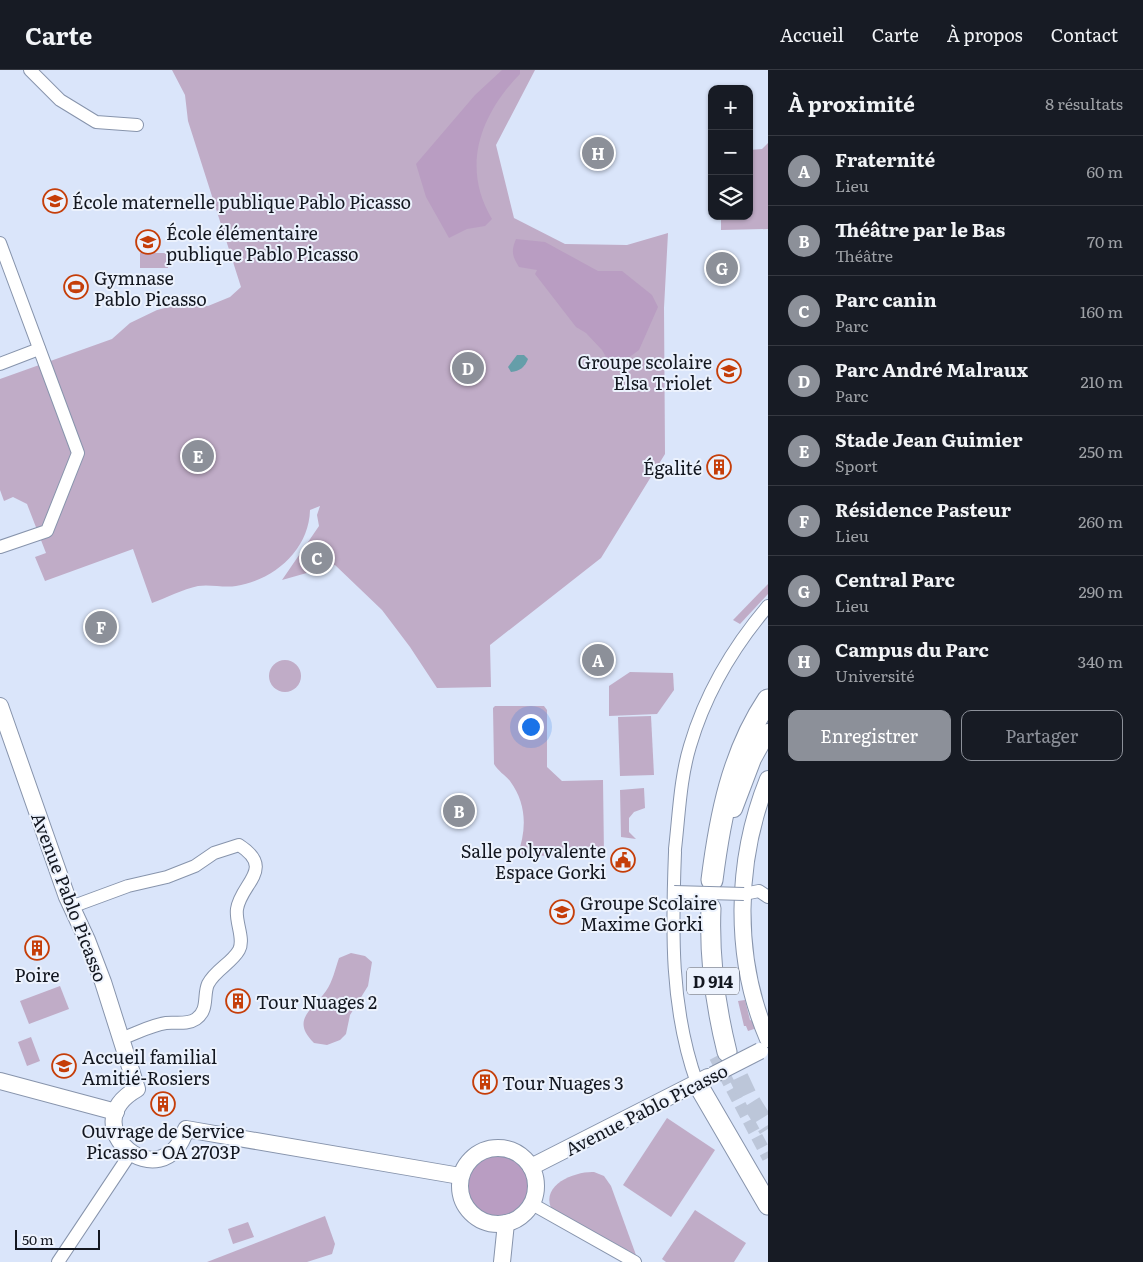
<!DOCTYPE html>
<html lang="fr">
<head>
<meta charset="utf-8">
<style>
	:root { --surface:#171b24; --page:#20242c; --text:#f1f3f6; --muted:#9ea1a6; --line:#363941; --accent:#8c9099 }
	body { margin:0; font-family:Literata,serif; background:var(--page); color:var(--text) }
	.controls { position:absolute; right:15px; top:15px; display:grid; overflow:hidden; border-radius:10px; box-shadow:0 1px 4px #0004 }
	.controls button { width:45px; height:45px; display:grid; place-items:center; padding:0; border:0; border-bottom:1px solid var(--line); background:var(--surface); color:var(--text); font:25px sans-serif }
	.scale { position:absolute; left:15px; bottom:12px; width:85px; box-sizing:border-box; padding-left:5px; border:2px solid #131720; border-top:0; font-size:14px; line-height:18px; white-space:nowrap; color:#131720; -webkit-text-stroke:4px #ecf2fd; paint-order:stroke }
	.you { position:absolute; left:530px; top:656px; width:18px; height:18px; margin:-12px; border:4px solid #fff; border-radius:50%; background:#1a73e8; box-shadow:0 0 0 8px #1a73e833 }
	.badge { display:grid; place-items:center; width:32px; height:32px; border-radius:50%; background:var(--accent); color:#fff; font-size:16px; font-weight:700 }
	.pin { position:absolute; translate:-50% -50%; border:2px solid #fff; box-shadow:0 1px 5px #0006 }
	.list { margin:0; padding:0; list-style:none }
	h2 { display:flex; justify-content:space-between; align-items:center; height:65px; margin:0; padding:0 20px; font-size:21px }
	h2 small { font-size:16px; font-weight:400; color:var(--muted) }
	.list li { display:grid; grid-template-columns:32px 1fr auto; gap:15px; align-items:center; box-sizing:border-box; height:70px; padding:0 20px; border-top:1px solid var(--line) }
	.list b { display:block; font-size:19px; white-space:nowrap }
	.list p { margin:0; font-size:16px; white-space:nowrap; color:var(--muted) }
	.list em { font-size:16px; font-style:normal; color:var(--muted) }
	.actions { display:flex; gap:10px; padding:15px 20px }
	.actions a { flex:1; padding:11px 0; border:1px solid var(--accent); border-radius:10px; text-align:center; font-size:18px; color:var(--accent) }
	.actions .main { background:var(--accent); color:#fff }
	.icon { flex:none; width:28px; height:28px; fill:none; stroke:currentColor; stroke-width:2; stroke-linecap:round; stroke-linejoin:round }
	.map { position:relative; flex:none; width:768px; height:1192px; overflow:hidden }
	header { display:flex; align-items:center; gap:30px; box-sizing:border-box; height:70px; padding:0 25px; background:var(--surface); border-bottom:1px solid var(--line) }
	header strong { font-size:24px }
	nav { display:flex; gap:28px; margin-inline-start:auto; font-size:18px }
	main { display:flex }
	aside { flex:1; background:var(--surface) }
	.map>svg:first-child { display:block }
</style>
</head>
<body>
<header>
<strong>Carte</strong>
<nav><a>Accueil</a><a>Carte</a><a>À propos</a><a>Contact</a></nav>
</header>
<main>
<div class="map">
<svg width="768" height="1192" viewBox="0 0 768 1192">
	<rect width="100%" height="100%" fill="#dae5fa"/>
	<g fill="#c0acc7">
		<path d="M 172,0 L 535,0 L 496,75 L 514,148 L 565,174 L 627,175 L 668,163 L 664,238 L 665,384 L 601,488 L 490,575 L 491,617 L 437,618 L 410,577 L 382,540 L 335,495 L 282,510 L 319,456 L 317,445 L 320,436 L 310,440 C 309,480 274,510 236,516 C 224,518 210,514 198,516 C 183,519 166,528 152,533 L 133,479 L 45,511 L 35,487 L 46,483 L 27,434 L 13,427 L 4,431 L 0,420 L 0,309 L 112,269 L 130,253 L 157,240 L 176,235 L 208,236 L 230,227 L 241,217 L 188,51 L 185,25 Z"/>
		<polygon points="768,73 768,159 721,160 721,146 749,146 749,80 762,79"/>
		<polygon points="140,183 167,183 168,198 140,198"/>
		<polygon points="768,514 768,524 740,554 733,550"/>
		<circle cx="285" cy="606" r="16"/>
		<polygon points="630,602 673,603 674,620 657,644 609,646 609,616"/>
		<path d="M 495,636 L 544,636 L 547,640 L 547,697 L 562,711 L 603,710 L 604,785 L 517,786 C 527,760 527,734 510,711 C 505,705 498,701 494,694 L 493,638 Z"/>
		<polygon points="651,646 654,705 620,706 618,647"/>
		<polygon points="644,718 645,738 634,742 629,748 629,762 636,769 621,767 620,720"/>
		<path d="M 351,883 L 365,886 L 372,892 L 368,916 L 350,945 L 346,964 L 340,970 L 327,975 L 314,973 C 290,949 313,940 326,921 C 333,911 335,899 339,888 Z"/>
		<polygon points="60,916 69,939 29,954 20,931"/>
		<polygon points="745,930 750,950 756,952 757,958 748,961 746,956 744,956 738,931"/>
		<polygon points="31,967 40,991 27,996 18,972"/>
		<polygon points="667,1048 715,1080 671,1147 623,1115"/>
		<path d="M 594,1102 L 604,1106 L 611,1116 L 636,1185 L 551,1138 C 541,1114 576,1101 594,1102 Z"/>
		<polygon points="695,1140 746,1173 734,1192 666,1192 662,1189"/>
		<polygon points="325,1146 335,1174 332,1184 307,1192 207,1192"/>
		<polygon points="248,1152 254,1167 233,1174 228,1159"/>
	</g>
	<g fill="#b99dc2">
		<path d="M 502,0 L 520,0 L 520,4 C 480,45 461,97 492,149 L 485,156 L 467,159 L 449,168 L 426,127 L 416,94 L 475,25 Z"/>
		<path d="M 516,169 L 545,172 L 598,201 L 622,201 L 652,225 L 658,237 L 639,280 L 613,299 L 602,280 L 586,263 L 576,257 L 535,204 L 537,200 L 519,197 C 512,186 511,181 516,169 Z"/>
		<circle cx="499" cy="1117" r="31"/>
	</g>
	<path fill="#659ea9" d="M 517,285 L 524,285 L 528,289 C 525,297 520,301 511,302 L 508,297 Z"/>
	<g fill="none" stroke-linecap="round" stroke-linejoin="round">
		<polyline stroke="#bcc6d9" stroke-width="12" stroke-dasharray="12 6" stroke-linecap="butt" points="715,987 768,1088"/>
		<polyline stroke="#bcc6d9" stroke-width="19" stroke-dasharray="19 9" stroke-linecap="butt" points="727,982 748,1027 768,1059"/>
		<g stroke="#8794ac" stroke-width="14">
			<g id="street">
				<polyline points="30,0 60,30 96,52 137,55"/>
				<polyline points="0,173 78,383 47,461 0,477"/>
				<polyline points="0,294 39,279"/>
				<path d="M 675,779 C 679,745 680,709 690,676 C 705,625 734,576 768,536"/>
				<path d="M 675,782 C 672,860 670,938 697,1013"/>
				<polyline points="744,824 759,821 768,827"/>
				<path d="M 71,837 L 128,816 L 167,807 L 195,796 L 214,783 L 239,775 C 276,799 241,813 237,839 C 235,852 245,869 239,880 C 232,893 215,900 208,914 C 203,925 209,940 196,949 C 187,955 176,952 166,953 C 151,955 135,964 120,969"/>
				<polyline points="532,1134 635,1192"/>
				<polyline points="58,1192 130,1084"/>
			</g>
		</g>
		<g stroke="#8794ac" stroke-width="18">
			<g id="secondary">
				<path d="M 0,636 L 67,827 L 87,870 L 103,912 L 137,1019 C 71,1056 163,1132 186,1059 L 460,1106"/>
				<path d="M 768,709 C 735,791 733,888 768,969"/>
				<polyline points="734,739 753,689 768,662"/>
				<polyline points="0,1011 116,1042"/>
				<circle cx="498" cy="1116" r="38"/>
				<polyline points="531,1097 708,1007"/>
				<polyline points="502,1192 506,1153"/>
			</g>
		</g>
		<g stroke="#8794ac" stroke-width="21">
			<g id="primary">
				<path d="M 711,838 C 709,887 715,934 727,982"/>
				<polyline points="697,1013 768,1135"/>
			</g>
		</g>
		<g stroke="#8794ac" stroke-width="23">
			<path id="highway" d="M 712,810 C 720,747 732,684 768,630"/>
		</g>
		<use href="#street" stroke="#fff" stroke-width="12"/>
		<use href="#secondary" stroke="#fff" stroke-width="16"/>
		<use href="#primary" stroke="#fff" stroke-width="19"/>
		<use href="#highway" stroke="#fff" stroke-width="21"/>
		<g stroke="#8794ac" stroke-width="14" stroke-linecap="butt">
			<polyline id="street-bridge" points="674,822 744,824"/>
		</g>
		<g stroke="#8794ac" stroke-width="18" stroke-linecap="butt">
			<polyline id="secondary-bridge" points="713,1005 760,981"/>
		</g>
		<use href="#street-bridge" stroke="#fff" stroke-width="12"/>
		<use href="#secondary-bridge" stroke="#fff" stroke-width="16"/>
	</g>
	<defs>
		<g id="school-ring" transform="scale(1.25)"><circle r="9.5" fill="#ecf2fd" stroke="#c53e09" stroke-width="1.5"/><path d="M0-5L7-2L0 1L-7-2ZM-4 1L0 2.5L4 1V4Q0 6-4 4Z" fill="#c53e09"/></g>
		<g id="stadium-ring" transform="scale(1.25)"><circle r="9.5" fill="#ecf2fd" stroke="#c53e09" stroke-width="1.5"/><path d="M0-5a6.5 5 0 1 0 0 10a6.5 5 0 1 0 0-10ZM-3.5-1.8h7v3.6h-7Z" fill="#c53e09"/></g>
		<g id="building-ring" transform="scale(1.25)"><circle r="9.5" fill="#ecf2fd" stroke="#c53e09" stroke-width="1.5"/><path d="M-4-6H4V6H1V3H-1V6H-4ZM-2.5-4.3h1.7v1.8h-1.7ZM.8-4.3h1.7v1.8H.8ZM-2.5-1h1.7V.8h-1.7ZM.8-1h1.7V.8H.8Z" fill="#c53e09"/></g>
		<g id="civic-ring" transform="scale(1.25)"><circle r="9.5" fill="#ecf2fd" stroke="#c53e09" stroke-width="1.5"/><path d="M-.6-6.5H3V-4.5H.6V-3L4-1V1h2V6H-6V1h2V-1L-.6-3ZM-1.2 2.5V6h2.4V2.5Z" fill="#c53e09"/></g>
	</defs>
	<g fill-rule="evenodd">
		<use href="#school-ring" x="55" y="131"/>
		<use href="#school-ring" x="148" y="172"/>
		<use href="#stadium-ring" x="76" y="217"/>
		<use href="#school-ring" x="729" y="301"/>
		<use href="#building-ring" x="719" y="397"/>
		<use href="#civic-ring" x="623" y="790"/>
		<use href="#school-ring" x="562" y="842"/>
		<use href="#building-ring" x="37" y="878"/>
		<use href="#building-ring" x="238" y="931"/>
		<use href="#school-ring" x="64" y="996"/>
		<use href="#building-ring" x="485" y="1012"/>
		<use href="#building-ring" x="163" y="1034"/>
	</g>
	<g text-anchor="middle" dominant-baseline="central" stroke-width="4" stroke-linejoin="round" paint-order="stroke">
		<rect fill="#ecf2fd" stroke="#545962" stroke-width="1" x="687" y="897.5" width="52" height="27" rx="4"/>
		<g font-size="16" font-weight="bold" fill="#131720">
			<text x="713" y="911">D 914</text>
		</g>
		<g font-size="18" fill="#131720" stroke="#ecf2fd" text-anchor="start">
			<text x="72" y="131">École maternelle publique Pablo Picasso</text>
			<text x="166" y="162">École élémentaire<tspan x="166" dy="21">publique Pablo Picasso</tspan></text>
			<text x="94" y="207">Gymnase<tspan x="94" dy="21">Pablo Picasso</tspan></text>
			<text x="712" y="291" text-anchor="end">Groupe scolaire<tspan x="712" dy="21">Elsa Triolet</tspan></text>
			<text x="702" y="397" text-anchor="end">Égalité</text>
			<text x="606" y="780" text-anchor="end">Salle polyvalente<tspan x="606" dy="21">Espace Gorki</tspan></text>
			<text x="580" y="832">Groupe Scolaire<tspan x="580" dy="21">Maxime Gorki</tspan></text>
			<text x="37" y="904" text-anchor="middle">Poire</text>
			<text x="256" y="931">Tour Nuages 2</text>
			<text x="82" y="986">Accueil familial<tspan x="82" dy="21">Amitié-Rosiers</tspan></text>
			<text x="502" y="1012">Tour Nuages 3</text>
			<text x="163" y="1060" text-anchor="middle">Ouvrage de Service<tspan x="163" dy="21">Picasso - OA 2703P</tspan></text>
		</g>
		<g font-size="18" fill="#131720" stroke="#ecf2fd">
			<text transform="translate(70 827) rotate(69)">Avenue Pablo Picasso</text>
			<text transform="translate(646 1039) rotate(-27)">Avenue Pablo Picasso</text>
		</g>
	</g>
</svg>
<div class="controls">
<button>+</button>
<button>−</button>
<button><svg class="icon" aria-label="layers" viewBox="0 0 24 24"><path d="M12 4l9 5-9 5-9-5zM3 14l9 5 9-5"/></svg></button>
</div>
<div class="scale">50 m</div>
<div class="you"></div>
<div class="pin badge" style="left:598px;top:590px">A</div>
<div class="pin badge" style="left:459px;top:741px">B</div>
<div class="pin badge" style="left:317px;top:488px">C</div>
<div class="pin badge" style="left:468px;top:298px">D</div>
<div class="pin badge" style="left:198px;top:386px">E</div>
<div class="pin badge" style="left:101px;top:557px">F</div>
<div class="pin badge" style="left:722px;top:198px">G</div>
<div class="pin badge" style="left:598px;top:83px">H</div>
</div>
<aside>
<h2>À proximité<small>8 résultats</small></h2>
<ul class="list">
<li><span class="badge">A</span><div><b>Fraternité</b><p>Lieu</p></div><em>60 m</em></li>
<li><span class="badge">B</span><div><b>Théâtre par le Bas</b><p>Théâtre</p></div><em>70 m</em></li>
<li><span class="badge">C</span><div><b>Parc canin</b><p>Parc</p></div><em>160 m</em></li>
<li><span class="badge">D</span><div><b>Parc André Malraux</b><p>Parc</p></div><em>210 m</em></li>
<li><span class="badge">E</span><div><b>Stade Jean Guimier</b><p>Sport</p></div><em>250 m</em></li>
<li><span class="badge">F</span><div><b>Résidence Pasteur</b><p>Lieu</p></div><em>260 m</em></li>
<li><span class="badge">G</span><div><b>Central Parc</b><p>Lieu</p></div><em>290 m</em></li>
<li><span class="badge">H</span><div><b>Campus du Parc</b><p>Université</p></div><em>340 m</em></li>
</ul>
<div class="actions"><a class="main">Enregistrer</a><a>Partager</a></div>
</aside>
</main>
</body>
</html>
